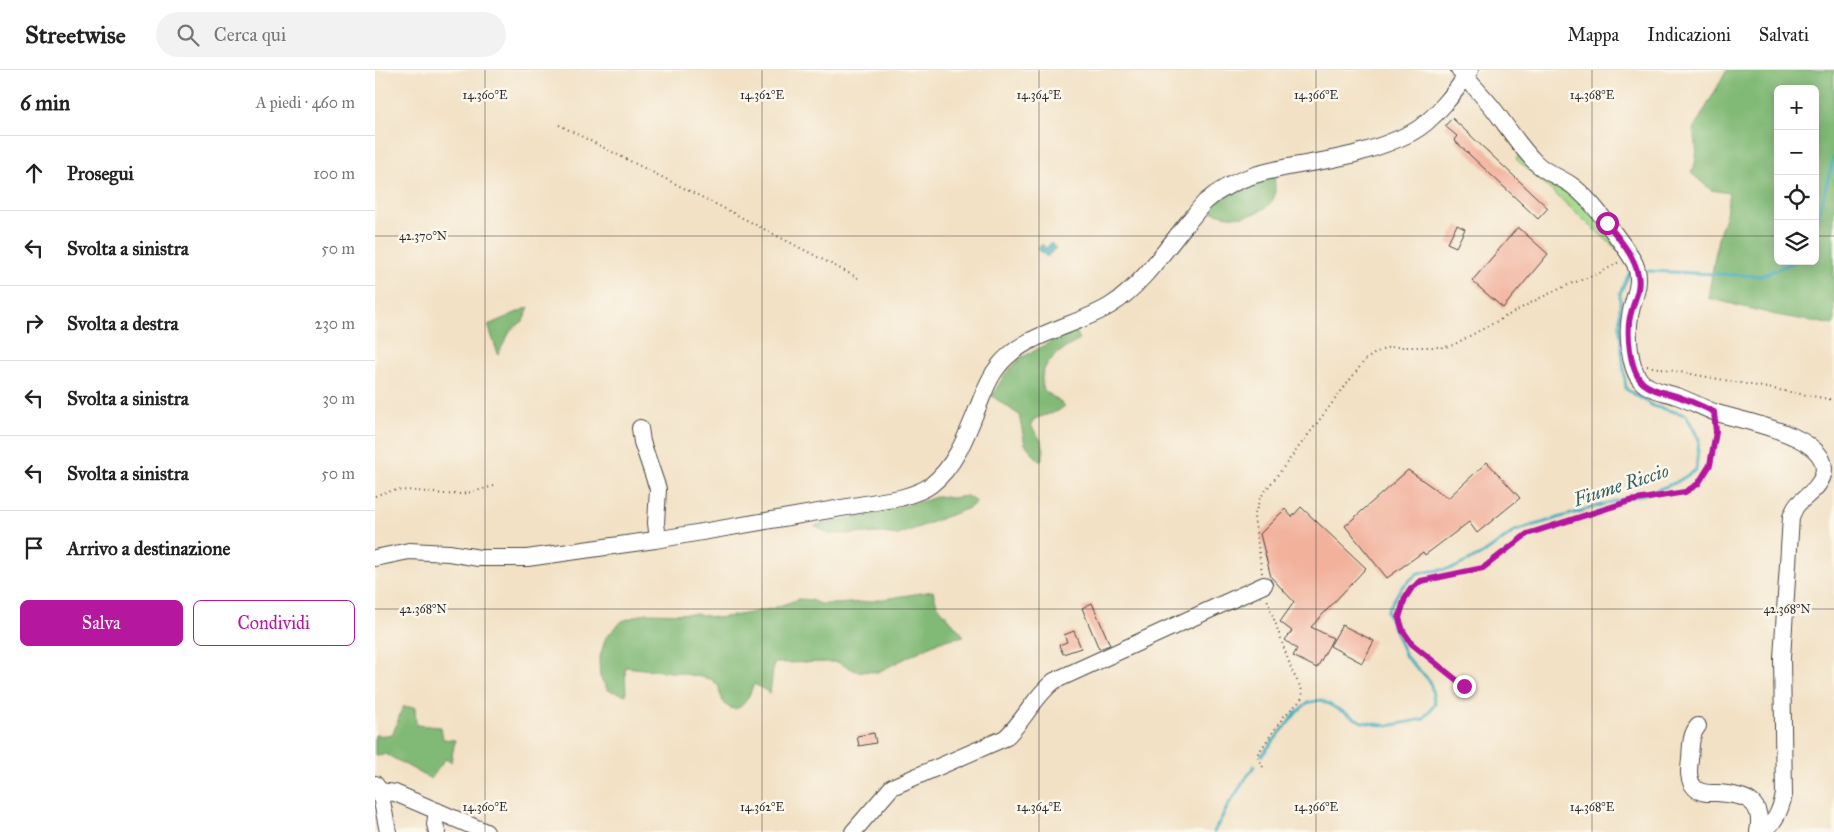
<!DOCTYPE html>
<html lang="it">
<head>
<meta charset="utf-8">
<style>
	:root { --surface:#fff; --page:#f2f2f2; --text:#222; --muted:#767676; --line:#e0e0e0; --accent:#b5179e }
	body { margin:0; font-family:"IM FELL Great Primer",serif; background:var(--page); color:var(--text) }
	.controls { position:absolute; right:15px; top:15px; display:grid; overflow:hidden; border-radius:8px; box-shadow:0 2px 12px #0003 }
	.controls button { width:45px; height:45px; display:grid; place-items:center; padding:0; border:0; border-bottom:1px solid var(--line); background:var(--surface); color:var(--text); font:25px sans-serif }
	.stop { position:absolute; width:15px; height:15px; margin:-11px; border:4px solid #b5179e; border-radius:50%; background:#fff }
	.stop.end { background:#b5179e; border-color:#fff; box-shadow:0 1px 5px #0008 }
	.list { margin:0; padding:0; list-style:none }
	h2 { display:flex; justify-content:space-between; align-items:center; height:65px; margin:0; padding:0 20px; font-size:21px }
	h2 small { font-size:16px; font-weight:400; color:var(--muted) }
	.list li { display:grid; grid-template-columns:32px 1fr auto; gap:15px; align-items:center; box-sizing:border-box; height:75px; padding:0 20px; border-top:1px solid var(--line) }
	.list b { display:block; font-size:19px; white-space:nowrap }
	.list em { font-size:16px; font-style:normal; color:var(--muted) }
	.actions { display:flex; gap:10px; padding:15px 20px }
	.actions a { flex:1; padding:11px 0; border:1px solid var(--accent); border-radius:8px; text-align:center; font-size:18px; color:var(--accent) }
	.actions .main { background:var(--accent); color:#fff }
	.icon { flex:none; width:28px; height:28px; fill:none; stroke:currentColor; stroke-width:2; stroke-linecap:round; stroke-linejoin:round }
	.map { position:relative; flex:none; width:1459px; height:762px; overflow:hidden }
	header { display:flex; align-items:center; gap:30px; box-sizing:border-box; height:70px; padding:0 25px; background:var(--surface); border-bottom:1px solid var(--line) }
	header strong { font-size:24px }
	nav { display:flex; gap:28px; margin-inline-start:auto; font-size:18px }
	.search { width:350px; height:45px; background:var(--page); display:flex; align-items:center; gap:12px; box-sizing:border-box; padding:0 18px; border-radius:28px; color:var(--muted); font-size:19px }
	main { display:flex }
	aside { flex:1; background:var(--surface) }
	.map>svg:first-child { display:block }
</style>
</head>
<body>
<header>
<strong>Streetwise</strong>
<div class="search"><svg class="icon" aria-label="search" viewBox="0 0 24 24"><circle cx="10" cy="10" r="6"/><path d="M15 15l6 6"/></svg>Cerca qui</div>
<nav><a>Mappa</a><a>Indicazioni</a><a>Salvati</a></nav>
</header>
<main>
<aside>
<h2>6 min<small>A piedi · 460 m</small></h2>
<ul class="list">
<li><svg class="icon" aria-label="ahead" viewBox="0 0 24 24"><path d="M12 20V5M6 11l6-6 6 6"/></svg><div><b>Prosegui</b></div><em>100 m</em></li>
<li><svg class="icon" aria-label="left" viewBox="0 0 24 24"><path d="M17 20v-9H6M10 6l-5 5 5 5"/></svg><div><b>Svolta a sinistra</b></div><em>50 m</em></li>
<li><svg class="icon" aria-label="right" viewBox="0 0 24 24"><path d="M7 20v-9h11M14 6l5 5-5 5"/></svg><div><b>Svolta a destra</b></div><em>230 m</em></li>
<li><svg class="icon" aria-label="left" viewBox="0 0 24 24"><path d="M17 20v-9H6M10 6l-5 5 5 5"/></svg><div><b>Svolta a sinistra</b></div><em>30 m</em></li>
<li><svg class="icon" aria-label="left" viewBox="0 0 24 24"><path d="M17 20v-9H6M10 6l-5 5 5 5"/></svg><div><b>Svolta a sinistra</b></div><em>50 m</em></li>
<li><svg class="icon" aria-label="arrive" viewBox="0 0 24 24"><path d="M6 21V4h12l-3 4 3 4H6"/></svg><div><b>Arrivo a destinazione</b></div></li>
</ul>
<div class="actions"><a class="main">Salva</a><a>Condividi</a></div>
</aside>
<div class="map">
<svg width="1459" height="762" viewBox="0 0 1459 762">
	<rect width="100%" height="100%" fill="#fbf7ec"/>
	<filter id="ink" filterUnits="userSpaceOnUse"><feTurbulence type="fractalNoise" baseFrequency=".02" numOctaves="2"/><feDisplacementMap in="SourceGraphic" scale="10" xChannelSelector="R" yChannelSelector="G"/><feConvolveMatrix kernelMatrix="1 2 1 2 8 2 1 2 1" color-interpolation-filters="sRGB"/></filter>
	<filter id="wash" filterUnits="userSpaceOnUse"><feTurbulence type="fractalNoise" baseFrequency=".0096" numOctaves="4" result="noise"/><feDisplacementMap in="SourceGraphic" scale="20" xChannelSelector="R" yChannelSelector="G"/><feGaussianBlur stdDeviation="1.12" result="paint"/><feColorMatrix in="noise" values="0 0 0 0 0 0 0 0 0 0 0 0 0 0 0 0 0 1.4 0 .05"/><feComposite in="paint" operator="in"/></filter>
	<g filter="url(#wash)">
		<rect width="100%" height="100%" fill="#f2e1c5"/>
		<polygon fill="#a2d98a" stroke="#66825a" points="1147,82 1211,128 1245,182 1141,89"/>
		<g fill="#81b976" stroke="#567250" fill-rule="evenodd">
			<path d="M 1352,0 L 1459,0 L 1459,255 L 1401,245 L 1333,228 L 1343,168 L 1351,144 L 1354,123 L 1336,120 L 1316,103 C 1324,90 1322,74 1318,60 ZM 1403,19 L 1440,19 L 1440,191 L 1403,191 Z"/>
			<path d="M 899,105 C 900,111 900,119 900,125 C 899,129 895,134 891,137 C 873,151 851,148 831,139 L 860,119 Z"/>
			<polygon points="154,237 148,251 136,260 123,284 113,255"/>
			<path d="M 700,259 L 705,270 C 687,279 659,295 669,320 L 690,336 L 683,341 L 659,349 L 656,355 C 663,368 675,376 665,392 L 650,374 L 644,345 L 617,326 L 630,304 L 646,288 Z"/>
			<polygon points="564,426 576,428 592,426 602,432 594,438 523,465 508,463 454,464 440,456 549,431"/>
			<path d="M 558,521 L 562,535 L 589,566 L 565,571 L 503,602 L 481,601 L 462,592 L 399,593 L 395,623 L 379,614 C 377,618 375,624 372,629 C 360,649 345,635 344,617 L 336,609 L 305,603 L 250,597 L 251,625 L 233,620 L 225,607 L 224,590 L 231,567 L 247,551 L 271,543 L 322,544 L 342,548 L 364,545 L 395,539 L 424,529 L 436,530 L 445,534 L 460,534 L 490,532 Z"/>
			<path d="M 28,637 L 40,637 L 41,655 L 66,657 L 68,669 L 80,670 L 76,692 L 70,689 L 56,709 L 11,684 L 0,685 L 0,665 L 16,666 C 22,657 23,647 28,637 Z"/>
		</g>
		<polygon fill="#3faebd" stroke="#356c74" points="676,173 681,178 672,187 663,179 667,174 671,178"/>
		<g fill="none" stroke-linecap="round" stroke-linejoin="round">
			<g stroke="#3faebd" stroke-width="3">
				<polyline points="1440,158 1459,86"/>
				<polyline points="1273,201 1386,206 1422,191"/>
				<polyline points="887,685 922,642 932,633 946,630 987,652 1013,656 1048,649 1060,634 1055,611 1031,587 1012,541 1026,518 1043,503 1079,498 1109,483 1140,461 1236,432 1271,424 1300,413 1321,400 1324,369 1311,345 1278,336 1251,319 1245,262 1245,223 1255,202"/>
				<polyline points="839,762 854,734 879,696"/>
			</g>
		</g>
		<g id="blocks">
			<g fill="#f2b19b">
				<polygon points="1077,48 1173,138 1163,149 1079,70 1082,66 1070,56"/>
				<polygon points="1082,155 1090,159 1081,177 1072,173"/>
				<polygon points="1143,157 1173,184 1128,238 1097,211"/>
				<polygon points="1112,392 1145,428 1102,463 1094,452 1050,485 1048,482 1012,508 970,456 1033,400 1073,428"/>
				<polygon points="926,437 991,498 936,557 958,568 942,598 918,586 922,579 910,570 917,561 905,552 919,532 896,507 885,464 910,439 917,447"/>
				<polygon points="717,533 735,575 724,579 707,538"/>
				<polygon points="967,555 999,571 987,593 955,576"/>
				<polygon points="699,561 706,578 688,584 684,575 692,572 689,565"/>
				<polygon points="499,663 501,673 484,676 482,666"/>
			</g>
		</g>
	</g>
	<g filter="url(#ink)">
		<use href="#blocks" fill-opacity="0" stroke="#494642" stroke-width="1"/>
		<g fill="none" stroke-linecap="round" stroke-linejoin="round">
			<g stroke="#494642" stroke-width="18">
				<g id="minor">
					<path d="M 1084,0 C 1095,12 1106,24 1117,37 C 1132,56 1144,76 1161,93 C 1172,104 1188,108 1199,117 C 1219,133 1233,155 1248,175 C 1252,181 1257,188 1260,194 C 1268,213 1258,227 1255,246 C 1252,263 1254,298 1266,311 C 1274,320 1290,322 1301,326 C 1314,330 1326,337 1339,342 C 1364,351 1459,365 1448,405 C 1444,418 1432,425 1423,434 C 1420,437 1418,442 1416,447 L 1407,588 L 1409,725 C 1405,741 1401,751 1388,762"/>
					<polyline points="265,358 267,372 283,419 281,453 283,469"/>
					<path d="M 0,488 L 34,481 L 74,483 L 104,488 L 152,488 L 280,470 L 525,428 C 535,425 547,422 556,415 C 582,395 593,361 605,332 C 610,320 614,308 622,298 C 647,263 701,257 736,235 C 764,218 792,178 813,152 C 819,146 824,138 830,132 C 873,94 932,98 983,83 C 1000,78 1020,71 1036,63 C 1058,52 1082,20 1095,0"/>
					<path d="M 1323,656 C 1315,665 1316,677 1315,689 C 1314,698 1312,710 1320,718 C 1326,724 1335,723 1342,723 C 1370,725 1389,730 1383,762"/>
					<polyline points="0,714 5,721 13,762"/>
					<polyline points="5,721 20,723 111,762"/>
					<polyline points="62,762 60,754 62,741"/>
					<path d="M 478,762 L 517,717 L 630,668 C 650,650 657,629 679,611 L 889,515"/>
				</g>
			</g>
			<g stroke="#494642" stroke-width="2" stroke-dasharray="1 4" stroke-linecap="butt">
				<polyline points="184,55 362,145 483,208"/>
				<polyline points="1272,296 1459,330"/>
				<path d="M 0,426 C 28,413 55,426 84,424 C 96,423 107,419 119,416"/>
				<polyline points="887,503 879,447 885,428 990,290 1002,282 1015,277 1069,277 1078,275 1165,228 1193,215 1227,202 1244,192"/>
				<polyline points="1089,616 1037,573 1028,561 1024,548 1030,528 1036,519 1046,511 1108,498 1152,464 1255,431 1310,422 1323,414 1335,395 1341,362 1341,357"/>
				<polyline points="888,697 882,685 909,646 926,630 928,622 917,601 892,529"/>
			</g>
			<use href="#minor" stroke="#fff" stroke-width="16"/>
		</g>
	</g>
	<g fill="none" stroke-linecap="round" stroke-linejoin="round" filter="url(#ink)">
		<path stroke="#b5179e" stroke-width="6" d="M 1089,616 L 1037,574 L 1028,561 L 1024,548 L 1030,528 L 1036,519 L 1046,511 L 1108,498 L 1152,464 L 1255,431 L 1310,422 L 1323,414 L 1335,395 L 1341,362 L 1339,342 C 1329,337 1318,332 1307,328 C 1295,323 1278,322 1268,313 C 1254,300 1251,260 1256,243 C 1259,231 1266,218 1263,205 C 1260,186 1243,168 1232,153"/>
	</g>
	<path fill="none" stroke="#2b2b2b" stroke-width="1" stroke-opacity="0.45" d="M 110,0 L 110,762M 387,0 L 387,762M 664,0 L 664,762M 941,0 L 941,762M 1217,0 L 1217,762M 0,166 L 1403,166M 1440,166 L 1459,166M 0,539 L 1459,539"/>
	<g text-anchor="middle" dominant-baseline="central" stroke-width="5" stroke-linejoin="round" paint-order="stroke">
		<g font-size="19" font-style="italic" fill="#335f65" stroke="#fbf7ec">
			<text transform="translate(1246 415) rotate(-18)">Fiume Riccio</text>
		</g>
	</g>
	<g font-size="12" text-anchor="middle" fill="#2b2b2b" stroke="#fbf7ec" stroke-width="5" stroke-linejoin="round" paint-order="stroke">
		<text x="110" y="29">14.360°E</text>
		<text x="387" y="29">14.362°E</text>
		<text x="664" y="29">14.364°E</text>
		<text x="941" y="29">14.366°E</text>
		<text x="1217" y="29">14.368°E</text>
		<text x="48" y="170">42.370°N</text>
		<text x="48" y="543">42.368°N</text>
		<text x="1412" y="543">42.368°N</text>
		<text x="110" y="741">14.360°E</text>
		<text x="387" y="741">14.362°E</text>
		<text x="664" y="741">14.364°E</text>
		<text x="941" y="741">14.366°E</text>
		<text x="1217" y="741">14.368°E</text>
	</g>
</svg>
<div class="controls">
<button>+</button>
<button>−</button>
<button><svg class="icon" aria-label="locate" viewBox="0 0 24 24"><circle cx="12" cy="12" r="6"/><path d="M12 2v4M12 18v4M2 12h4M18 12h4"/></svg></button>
<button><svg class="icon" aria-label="layers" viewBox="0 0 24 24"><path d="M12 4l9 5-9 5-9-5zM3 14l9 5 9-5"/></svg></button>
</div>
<div class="stop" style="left:1232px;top:153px"></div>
<div class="stop end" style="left:1089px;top:616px"></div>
</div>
</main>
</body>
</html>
